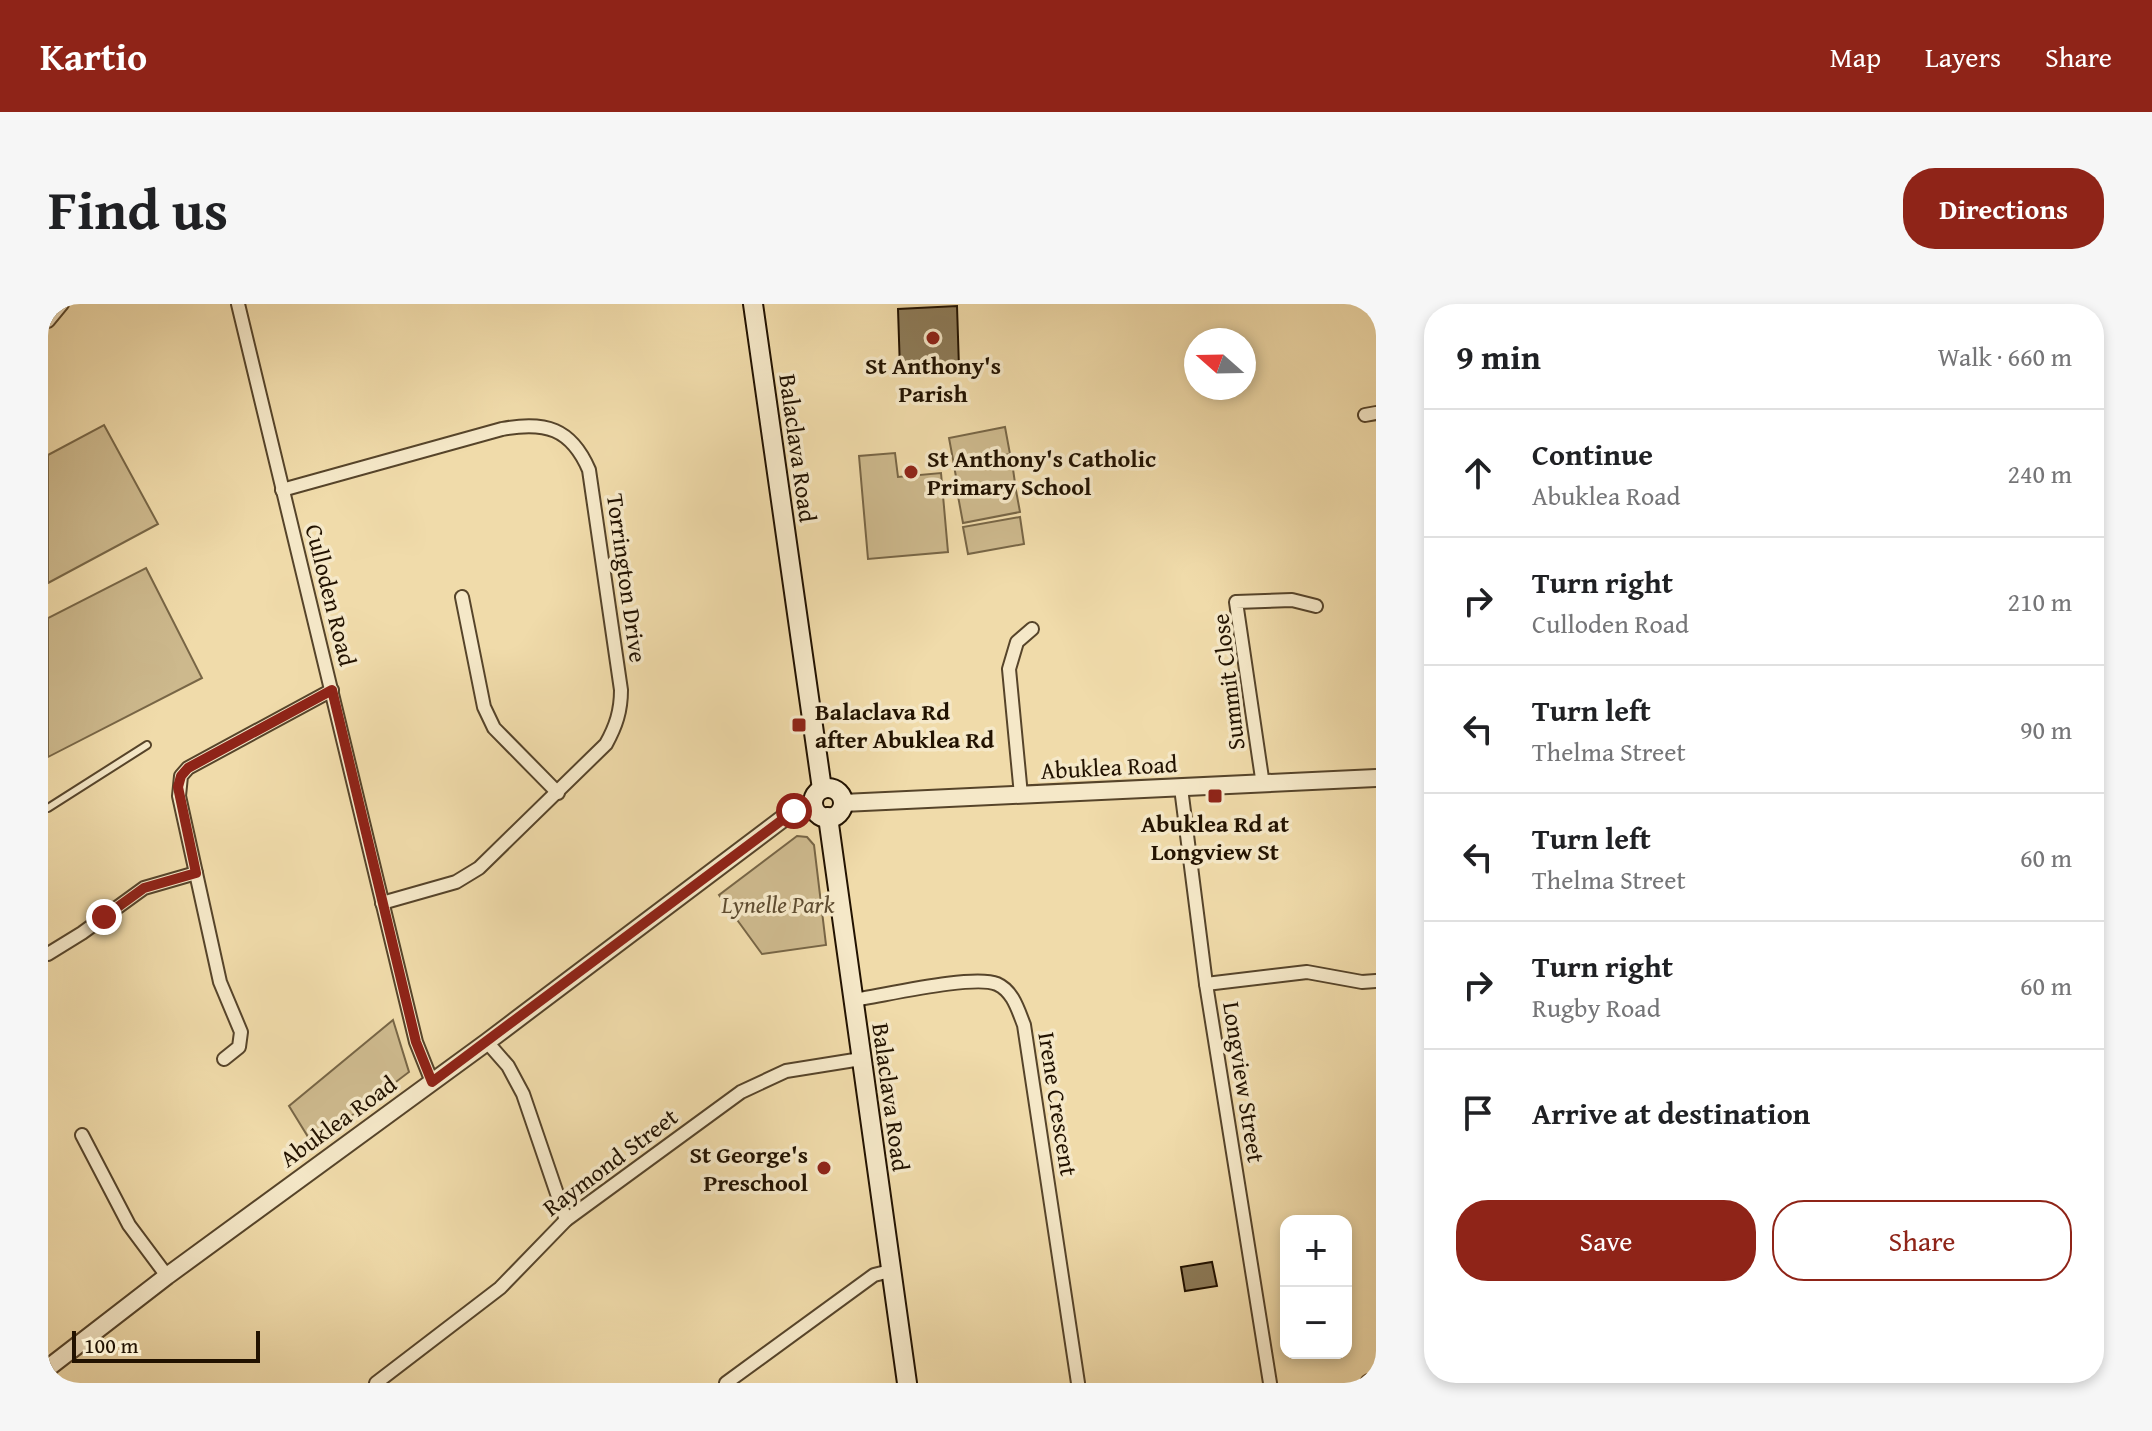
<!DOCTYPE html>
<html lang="en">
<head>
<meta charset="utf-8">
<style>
	:root { --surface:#fff; --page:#f6f6f6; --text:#202124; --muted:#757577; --line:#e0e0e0; --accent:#8f2418 }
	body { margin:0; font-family:"Gentium Book Plus",serif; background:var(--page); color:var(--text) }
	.controls { position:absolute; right:24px; bottom:24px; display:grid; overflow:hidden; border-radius:16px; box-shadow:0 4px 12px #0003 }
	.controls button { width:72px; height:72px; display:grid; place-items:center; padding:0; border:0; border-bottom:2px solid var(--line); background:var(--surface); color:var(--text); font:40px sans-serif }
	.compass { position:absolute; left:1136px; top:24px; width:72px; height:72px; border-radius:50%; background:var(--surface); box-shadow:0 4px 12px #0003; rotate:290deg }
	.scale { position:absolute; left:24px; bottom:20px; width:188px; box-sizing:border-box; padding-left:8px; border:4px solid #221200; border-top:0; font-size:22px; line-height:28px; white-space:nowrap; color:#221200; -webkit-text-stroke:6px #f5e8c8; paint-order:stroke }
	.stop { position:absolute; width:24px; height:24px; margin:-18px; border:6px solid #8f2418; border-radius:50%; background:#fff }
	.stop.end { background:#8f2418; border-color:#fff; box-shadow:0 2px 8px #0008 }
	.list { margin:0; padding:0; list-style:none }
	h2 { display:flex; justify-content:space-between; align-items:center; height:104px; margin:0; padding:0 32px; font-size:34px }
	h2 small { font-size:26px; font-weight:400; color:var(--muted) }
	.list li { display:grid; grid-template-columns:52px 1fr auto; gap:24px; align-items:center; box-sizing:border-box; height:128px; padding:0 32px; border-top:2px solid var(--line) }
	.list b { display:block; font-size:30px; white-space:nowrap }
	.list p { margin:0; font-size:26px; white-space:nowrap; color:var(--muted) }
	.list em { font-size:26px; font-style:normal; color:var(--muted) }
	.actions { display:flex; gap:16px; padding:24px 32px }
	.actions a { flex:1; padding:18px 0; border:2px solid var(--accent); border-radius:32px; text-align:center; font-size:28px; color:var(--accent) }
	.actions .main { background:var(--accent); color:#fff }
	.icon { flex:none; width:44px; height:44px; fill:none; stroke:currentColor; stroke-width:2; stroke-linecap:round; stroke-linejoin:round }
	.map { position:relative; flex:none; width:1328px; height:1079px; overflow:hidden; border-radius:32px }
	header { display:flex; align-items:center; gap:48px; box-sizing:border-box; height:112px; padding:0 40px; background:var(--accent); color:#fff }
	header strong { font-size:38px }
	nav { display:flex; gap:44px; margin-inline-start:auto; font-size:28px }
	.intro { display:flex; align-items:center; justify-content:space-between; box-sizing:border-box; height:192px; padding:0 48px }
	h1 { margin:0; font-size:56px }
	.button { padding:20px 36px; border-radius:32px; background:var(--accent); color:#fff; font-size:28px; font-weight:700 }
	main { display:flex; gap:48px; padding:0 48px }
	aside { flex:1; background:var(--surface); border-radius:32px; box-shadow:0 4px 12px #0003 }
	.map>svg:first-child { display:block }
</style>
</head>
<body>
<header>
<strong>Kartio</strong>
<nav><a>Map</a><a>Layers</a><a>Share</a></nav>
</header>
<div class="intro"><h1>Find us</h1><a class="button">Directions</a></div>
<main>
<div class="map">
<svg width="1328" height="1079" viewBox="0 0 1328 1079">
	<rect width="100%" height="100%" fill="#f0dbaa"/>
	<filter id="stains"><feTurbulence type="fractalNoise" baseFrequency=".0025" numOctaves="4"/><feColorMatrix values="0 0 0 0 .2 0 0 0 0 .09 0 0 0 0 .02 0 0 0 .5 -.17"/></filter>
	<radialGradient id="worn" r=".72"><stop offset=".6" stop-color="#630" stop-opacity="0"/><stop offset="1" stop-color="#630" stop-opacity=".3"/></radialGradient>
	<g fill="#cdb98d" stroke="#786646" stroke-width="2">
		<polygon points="56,121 110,220 0,279 0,151"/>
		<polygon points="957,123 962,150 906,161 901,134"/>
		<polygon points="847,149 850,173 893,169 900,248 820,255 811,152"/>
		<polygon points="963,151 967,179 911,189 906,162"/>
		<polygon points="967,181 972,208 915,219 910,192"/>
		<polygon points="972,213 976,240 920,250 915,223"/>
		<polygon points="98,264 154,374 0,453 0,314"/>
		<polygon points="749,532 759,533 766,541 778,641 714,650 671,591"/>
		<polygon points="345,716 361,768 265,841 241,802"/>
	</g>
	<g fill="#8d7b58" stroke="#221200" stroke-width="2">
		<polygon points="909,2 911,64 852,66 850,5"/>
		<polygon points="1164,958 1169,982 1137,987 1133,963"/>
	</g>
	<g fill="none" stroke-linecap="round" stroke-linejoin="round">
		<g stroke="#56442a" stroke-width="10">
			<polyline id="service" points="0,504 99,441"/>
		</g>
		<g stroke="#56442a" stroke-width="16">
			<g id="minor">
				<polyline points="190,0 368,738 384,778"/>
				<polyline points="0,17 14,0"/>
				<polyline points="1317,111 1328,109"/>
				<path d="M 234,186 L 454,125 C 497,117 523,124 541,166 L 573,386 C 573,407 568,422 558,440 L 431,564 L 408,578 L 334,599"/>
				<polyline points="414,293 436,403 446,424 510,489"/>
				<polyline points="1215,481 1188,298 1244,296 1268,302"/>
				<polyline points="1133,484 1158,680 1222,1079"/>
				<polyline points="973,491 961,365 969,338 984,325"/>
				<polyline points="0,650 34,629 96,584 148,569"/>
				<polyline points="1158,680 1259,668 1314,678 1328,677"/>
				<path d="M 805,696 C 834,692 925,670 949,680 C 965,687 970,706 976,721 L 1030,1079"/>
				<polyline points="439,738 460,762 475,790 518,916"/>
				<polyline points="176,755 191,743 193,728 172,678 131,492 133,472 140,464 284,386"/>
				<polyline points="34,831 81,921 119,972"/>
				<polyline points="328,1079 452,984 518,916 693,788 738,767 813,755"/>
				<polyline points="678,1079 826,971 842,967"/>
			</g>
		</g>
		<g stroke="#56442a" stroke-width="20">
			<g id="tertiary">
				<polyline points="795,499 1328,474"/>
				<polyline points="0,1064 119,972 439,738 737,513 766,500"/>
				<polyline points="1321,1079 1328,1079"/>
			</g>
		</g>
		<g stroke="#221200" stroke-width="22">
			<g id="secondary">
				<polyline points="705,0 774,485"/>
				<circle cx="780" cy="499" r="15"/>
				<polyline points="780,513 859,1079"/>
			</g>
		</g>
		<use href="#service" stroke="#f5e8c8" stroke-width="6"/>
		<use href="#minor" stroke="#f5e8c8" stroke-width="12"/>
		<use href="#tertiary" stroke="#f5e8c8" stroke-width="16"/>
		<use href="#secondary" stroke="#f5e8c8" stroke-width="18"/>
	</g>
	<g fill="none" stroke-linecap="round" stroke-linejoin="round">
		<polyline stroke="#8f2418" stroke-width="10" points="56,613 96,584 148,569 130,483 133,472 140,464 284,386 368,738 384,778 746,507"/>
	</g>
	<g fill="#8f2418" stroke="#f5e8c8" stroke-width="3">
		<circle cx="885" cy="34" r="8"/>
		<circle cx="863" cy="168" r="8"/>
		<rect x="743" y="413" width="16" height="16" rx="4"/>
		<rect x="1159" y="484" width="16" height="16" rx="4"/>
		<circle cx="776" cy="864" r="8"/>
	</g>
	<g text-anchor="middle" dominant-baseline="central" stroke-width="7" stroke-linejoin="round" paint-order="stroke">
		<g font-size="24" font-weight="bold" fill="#221200" stroke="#f5e8c8">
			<text x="885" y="61">St Anthony's<tspan x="885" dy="28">Parish</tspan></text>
			<text x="879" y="154" text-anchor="start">St Anthony's Catholic<tspan x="879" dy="28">Primary School</tspan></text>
			<text x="767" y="407" text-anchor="start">Balaclava Rd<tspan x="767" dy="28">after Abuklea Rd</tspan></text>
			<text x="1167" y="519">Abuklea Rd at<tspan x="1167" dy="28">Longview St</tspan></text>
			<text x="760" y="850" text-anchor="end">St George's<tspan x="760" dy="28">Preschool</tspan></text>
		</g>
		<g font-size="24" fill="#221200" stroke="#f5e8c8">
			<text transform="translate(750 144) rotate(82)">Balaclava Road</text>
			<text transform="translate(579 274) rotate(82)">Torrington Drive</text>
			<text transform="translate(283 291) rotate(76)">Culloden Road</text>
			<text transform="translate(1180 378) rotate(-97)">Summit Close</text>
			<text transform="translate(1061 463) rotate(-3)">Abuklea Road</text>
			<text transform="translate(1196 778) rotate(81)">Longview Street</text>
			<text transform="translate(843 793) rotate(82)">Balaclava Road</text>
			<text transform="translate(1010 800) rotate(81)">Irene Crescent</text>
			<text transform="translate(290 817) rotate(-36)">Abuklea Road</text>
			<text transform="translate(562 858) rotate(-37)">Raymond Street</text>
		</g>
		<g font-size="24" font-style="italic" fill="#5e4c31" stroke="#f5e8c8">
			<text x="730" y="600">Lynelle Park</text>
		</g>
	</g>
	<rect width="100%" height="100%" filter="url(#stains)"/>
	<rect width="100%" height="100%" fill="url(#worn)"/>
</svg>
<div class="controls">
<button>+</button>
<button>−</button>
</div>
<svg class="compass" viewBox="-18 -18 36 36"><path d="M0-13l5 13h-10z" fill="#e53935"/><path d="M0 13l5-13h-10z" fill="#757577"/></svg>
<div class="scale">100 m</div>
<div class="stop" style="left:746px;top:507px"></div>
<div class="stop end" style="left:56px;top:613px"></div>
</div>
<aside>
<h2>9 min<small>Walk · 660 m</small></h2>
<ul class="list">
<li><svg class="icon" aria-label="ahead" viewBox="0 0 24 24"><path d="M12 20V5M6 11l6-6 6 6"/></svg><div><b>Continue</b><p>Abuklea Road</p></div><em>240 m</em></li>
<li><svg class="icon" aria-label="right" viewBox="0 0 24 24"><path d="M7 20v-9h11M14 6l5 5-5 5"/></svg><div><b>Turn right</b><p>Culloden Road</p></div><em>210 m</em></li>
<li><svg class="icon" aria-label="left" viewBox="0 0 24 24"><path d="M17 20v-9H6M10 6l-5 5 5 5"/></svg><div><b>Turn left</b><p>Thelma Street</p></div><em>90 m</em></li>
<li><svg class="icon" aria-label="left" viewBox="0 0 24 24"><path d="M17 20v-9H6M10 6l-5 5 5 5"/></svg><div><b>Turn left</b><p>Thelma Street</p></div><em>60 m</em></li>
<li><svg class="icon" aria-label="right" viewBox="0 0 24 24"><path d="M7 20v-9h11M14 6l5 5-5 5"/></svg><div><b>Turn right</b><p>Rugby Road</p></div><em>60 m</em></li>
<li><svg class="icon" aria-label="arrive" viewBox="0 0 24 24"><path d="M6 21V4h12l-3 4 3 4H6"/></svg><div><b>Arrive at destination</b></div></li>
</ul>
<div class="actions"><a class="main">Save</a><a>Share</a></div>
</aside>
</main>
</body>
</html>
